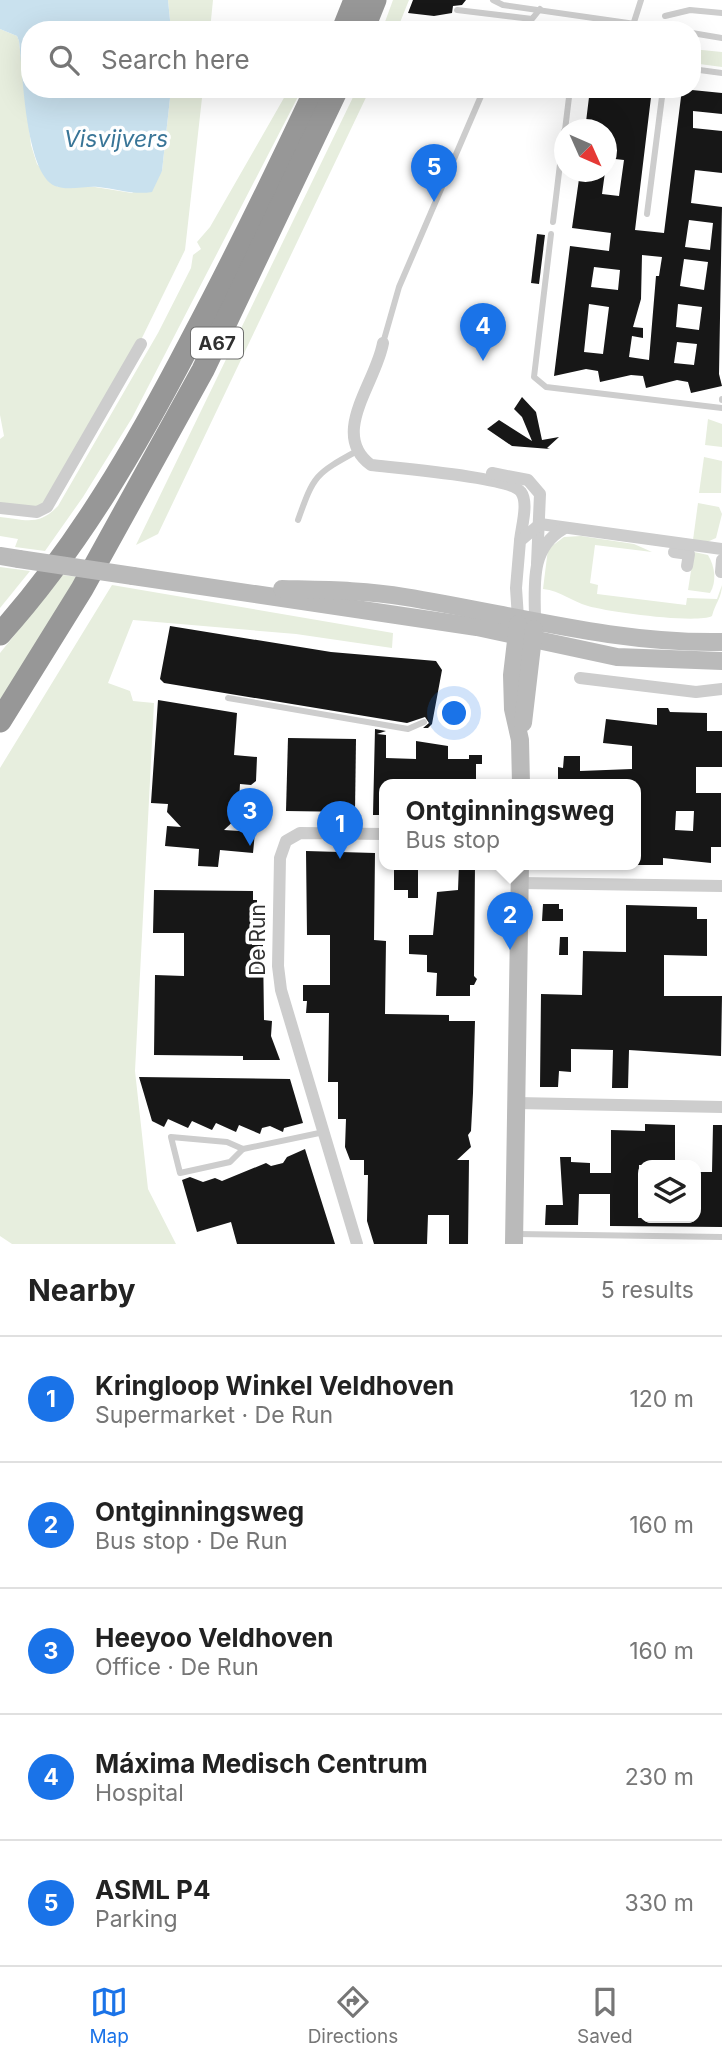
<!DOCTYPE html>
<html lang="en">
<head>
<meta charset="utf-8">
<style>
	:root { --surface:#fff; --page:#f6f6f6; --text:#222; --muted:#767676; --line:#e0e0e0; --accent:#1a73e8 }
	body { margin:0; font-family:Inter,sans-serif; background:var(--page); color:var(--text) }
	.controls { position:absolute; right:21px; bottom:21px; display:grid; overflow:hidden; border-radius:14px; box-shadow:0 7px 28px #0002 }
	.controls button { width:63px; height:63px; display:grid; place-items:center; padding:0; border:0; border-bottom:2px solid var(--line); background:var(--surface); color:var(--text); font:35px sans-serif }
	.compass { position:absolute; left:554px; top:119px; width:63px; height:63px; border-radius:50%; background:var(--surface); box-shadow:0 7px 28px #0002; rotate:135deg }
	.you { position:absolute; left:455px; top:714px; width:24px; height:24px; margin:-18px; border:5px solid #fff; border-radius:50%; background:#1a73e8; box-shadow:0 0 0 10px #1a73e833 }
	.badge { display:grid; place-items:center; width:46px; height:46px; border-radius:50%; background:var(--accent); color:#fff; font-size:23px; font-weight:700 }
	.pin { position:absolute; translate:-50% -58px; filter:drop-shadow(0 2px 4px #0008) }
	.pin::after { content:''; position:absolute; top:37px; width:24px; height:21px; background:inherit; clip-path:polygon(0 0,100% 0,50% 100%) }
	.popup { position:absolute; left:379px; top:779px; width:262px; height:91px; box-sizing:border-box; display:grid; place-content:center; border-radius:14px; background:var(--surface); filter:drop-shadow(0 2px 5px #0005); font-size:23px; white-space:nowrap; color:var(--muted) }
	.popup b { font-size:26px; color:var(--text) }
	.popup::after { content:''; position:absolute; left:50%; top:100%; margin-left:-14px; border:14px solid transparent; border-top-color:var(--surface) }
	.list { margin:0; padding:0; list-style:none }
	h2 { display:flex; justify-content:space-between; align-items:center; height:91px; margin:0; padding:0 28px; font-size:30px }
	h2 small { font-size:23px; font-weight:400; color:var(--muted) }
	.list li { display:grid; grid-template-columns:46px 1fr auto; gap:21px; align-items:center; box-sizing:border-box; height:126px; padding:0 28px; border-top:2px solid var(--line) }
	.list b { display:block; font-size:26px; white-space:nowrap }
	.list p { margin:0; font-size:23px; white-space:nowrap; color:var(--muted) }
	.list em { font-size:23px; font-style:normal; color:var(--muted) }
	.icon { flex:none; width:38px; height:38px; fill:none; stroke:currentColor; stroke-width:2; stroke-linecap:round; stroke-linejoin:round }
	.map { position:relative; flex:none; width:722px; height:1244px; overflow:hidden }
	.search { position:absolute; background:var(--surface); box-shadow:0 7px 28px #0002; left:21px; right:21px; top:21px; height:77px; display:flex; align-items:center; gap:18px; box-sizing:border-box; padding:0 24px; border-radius:28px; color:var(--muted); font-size:26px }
	.sheet { height:721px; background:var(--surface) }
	nav { display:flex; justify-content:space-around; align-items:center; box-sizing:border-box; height:98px; border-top:2px solid var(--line); background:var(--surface); font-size:19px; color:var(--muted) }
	nav a { display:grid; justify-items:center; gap:4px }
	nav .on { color:var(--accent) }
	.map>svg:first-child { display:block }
</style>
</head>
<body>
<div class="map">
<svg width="722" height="1244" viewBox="0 0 722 1244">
	<rect width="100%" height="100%" fill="#fff"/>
	<g fill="#e7eede">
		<polygon points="168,0 213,0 210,30 171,30"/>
		<polygon points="393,0 409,0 397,30 382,30"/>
		<polygon points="0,29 17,36 19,41 31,145 37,164 58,187 95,187 132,193 162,171 171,89 203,89 185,250 139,344 48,501 38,507 0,503 0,439 4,436 0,415"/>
		<polygon points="692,49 722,52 722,67 692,63"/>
		<path d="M 289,89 L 302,89 L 132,418 L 83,497 L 45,551 L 15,547 L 18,539 L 0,536 L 0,517 C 26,520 39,526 58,506 L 158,333 L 191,268 L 193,255 L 201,249 L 197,242 L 210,227 Z"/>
		<polygon points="357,89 370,89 158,534 136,545"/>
		<polygon points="708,419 722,424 722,447 705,445"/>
		<polygon points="704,457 722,461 721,493 699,493"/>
		<polygon points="698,503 719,507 722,514 716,538 707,542 693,540"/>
		<path d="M 581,536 L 634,544 L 652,552 L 595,545 L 590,583 L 598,585 L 597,594 L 686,605 L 687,598 L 717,599 L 722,585 C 722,597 715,604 712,616 C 697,624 608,612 588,606 C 571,601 561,591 543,589 L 548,549 L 564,537 Z"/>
		<path d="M 694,552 L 708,555 C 715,567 717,581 710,593 L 688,590 Z"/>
		<polygon points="0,567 30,571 0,608"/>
		<polygon points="63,575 78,577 0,705 0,653"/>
		<polygon points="112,585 393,633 392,648 296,634 133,620 108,683 130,691 133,701 154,703 135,1071 148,1189 176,1244 12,1244 0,1236 0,768"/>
	</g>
	<path fill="#c9e1ee" d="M 0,0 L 168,0 L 171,30 L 30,30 L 30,89 L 171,89 L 162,171 L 152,192 C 134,195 117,189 98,187 C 84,186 68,191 55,186 C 25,173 23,72 19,41 L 17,36 L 0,29 Z"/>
	<g fill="#171717" fill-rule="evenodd">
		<polygon points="413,0 466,0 462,5 453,6 452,13 434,16 408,13"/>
		<path d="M 590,89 L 652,89 L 635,230 L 664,233 L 682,89 L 722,93 L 722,114 L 693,111 L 693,128 L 722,131 L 722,173 L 695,170 L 691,203 L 722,207 L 719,374 L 722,386 L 691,393 L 688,382 L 677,380 L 646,388 L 643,376 L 631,375 L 600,382 L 598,371 L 586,369 L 554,376 L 570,246 L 609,251 L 611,233 L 572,228 L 580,172 L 605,172 L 602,194 L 619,196 L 624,160 L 606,158 L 606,130 L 585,130 ZM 689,220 L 713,223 L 710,250 L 685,247 ZM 642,255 L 662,257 L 659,276 L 656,276 L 649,360 L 629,357 L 632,336 L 643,338 L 643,328 L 633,327 L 641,299 ZM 684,259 L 708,262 L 704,290 L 680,286 ZM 594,267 L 620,270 L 618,290 L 591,287 ZM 589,304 L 609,307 L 603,354 L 584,352 ZM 678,304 L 702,307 L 699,330 L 676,327 ZM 677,342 L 697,344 L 694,365 L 674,363 Z"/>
		<polygon points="537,234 545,235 539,284 531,283"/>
		<polygon points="522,397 536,412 542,440 559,437 547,448 550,449 512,446 487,429 499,420 532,441 522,417 514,409"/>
		<polygon points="170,626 331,652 436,661 442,670 432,724 428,728 423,728 429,723 425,717 407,723 164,683 160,679"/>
		<polygon points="158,700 237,713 234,755 257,757 256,781 251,785 240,784 238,817 224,830 255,832 253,853 220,850 218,867 198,866 199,849 165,846 167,826 181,827 167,812 168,804 151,803"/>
		<path d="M 657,708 L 668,708 L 670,712 L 707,713 L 707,731 L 722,731 L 722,767 L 696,767 L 696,793 L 721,793 L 721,847 L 711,847 L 711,863 L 663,858 L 663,865 L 637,865 L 636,784 L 558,783 L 558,767 L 563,768 L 564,756 L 580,756 L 580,771 L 632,769 L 632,746 L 603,743 L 606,719 L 657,725 ZM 676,811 L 694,811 L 693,831 L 675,830 Z"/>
		<polygon points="375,729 386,731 377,734 386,735 386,758 416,759 416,741 448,746 448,759 469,759 469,755 482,755 482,764 476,764 476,784 384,784 384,815 373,815"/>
		<polygon points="288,738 356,739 355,812 286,811"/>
		<polygon points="306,851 375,853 374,940 386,941 385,1014 449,1015 449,1021 475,1021 473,1093 471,1131 468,1135 471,1147 457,1160 469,1160 468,1244 449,1244 449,1215 428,1215 427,1244 374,1244 367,1221 368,1175 364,1175 364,1160 350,1160 345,1147 346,1119 338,1119 338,1082 328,1082 329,1013 306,1013 307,1001 303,1001 303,985 330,985 330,935 307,935"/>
		<polygon points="394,864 418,864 418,898 408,898 408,890 394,890"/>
		<polygon points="459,864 475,864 474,976 477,979 474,985 470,985 470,996 436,996 437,973 427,972 427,955 409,954 409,935 433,935 437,892 458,890"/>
		<polygon points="154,890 253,891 253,900 257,900 257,909 253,909 252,945 263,945 264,1020 272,1021 271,1036 280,1060 243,1060 243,1056 154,1055 155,975 184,976 184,933 153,933"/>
		<polygon points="543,904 559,904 559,909 563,909 563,921 542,921"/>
		<polygon points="626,905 697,907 697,919 707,919 707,956 664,955 664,996 722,996 721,1056 629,1050 628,1088 612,1088 613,1050 571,1049 571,1072 559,1071 558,1087 540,1087 541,994 582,995 583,951 626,952"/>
		<polygon points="560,937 568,937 568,955 559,955"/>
		<polygon points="139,1077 290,1079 303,1123 284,1128 283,1132 270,1126 262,1128 260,1134 239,1125 236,1132 216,1123 212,1130 192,1121 188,1128 168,1119 164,1127 152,1121"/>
		<polygon points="645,1124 675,1125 675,1165 639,1165 638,1218 696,1218 696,1172 712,1172 713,1125 722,1125 722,1227 610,1226 610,1194 579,1194 578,1225 545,1225 546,1205 563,1205 560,1157 571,1157 571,1162 590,1163 590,1173 611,1173 611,1130 645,1131"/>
		<polygon points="305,1149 335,1244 237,1244 231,1222 197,1232 182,1180 190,1177 203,1182 215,1178 222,1181 266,1163 271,1166 283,1163 287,1157"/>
	</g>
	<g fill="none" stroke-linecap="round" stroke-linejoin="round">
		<g stroke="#cdcdcd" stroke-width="6">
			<polyline points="493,0 503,5 677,30"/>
			<polyline points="457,10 532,19 540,9"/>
			<polyline points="665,16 690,10 722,13"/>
			<polyline points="634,22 641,0"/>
			<polyline points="692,33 722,38"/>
			<polyline points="692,69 722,73"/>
			<polyline points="565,130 570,89"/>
			<polyline points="647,214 663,89"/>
			<polyline points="553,222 564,131"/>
			<polyline points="551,234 534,377 546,387 722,408"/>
			<polyline points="383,343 399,287 484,89"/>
			<polyline points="722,400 722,399"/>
			<path d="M 298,520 C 314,475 315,474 357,451"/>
			<polyline points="228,698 408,729 424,722"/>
			<polygon points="171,1137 227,1142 243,1149 230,1162 180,1173"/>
			<polyline points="243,1149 324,1132"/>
			<polyline points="517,1234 722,1237"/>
		</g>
		<g stroke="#cdcdcd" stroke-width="12">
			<path d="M 383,343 C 376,383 329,434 371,465 C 395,468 511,477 521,492 C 529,503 521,528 520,541"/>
			<polyline points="492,473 528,480 540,494 537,564"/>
			<polyline points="0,508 37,512 47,507 141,344"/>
			<polyline points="674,552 689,554 687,566"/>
			<polyline points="721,572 722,560"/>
			<polyline points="518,618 516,588 520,541 540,524 722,549"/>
			<path d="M 535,621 C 535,586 529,549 563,529"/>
			<polyline points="580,678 696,692 722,689"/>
			<polyline points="520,883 722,886"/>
			<polyline points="516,1103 722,1107"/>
			<polyline points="357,1244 281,990 278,966 280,858 286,841 300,833 384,834"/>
		</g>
		<g stroke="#bababa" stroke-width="18">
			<polyline points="0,556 19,559"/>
			<polyline points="133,576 477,627 617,657 722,661"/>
			<path d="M 282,589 C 322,590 365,590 405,597 C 511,614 614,644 722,642"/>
			<polyline points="518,624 512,675 513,709 520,740 521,784"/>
			<polyline points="523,723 534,629"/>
			<polyline points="514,1244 520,864"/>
		</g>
		<g stroke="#979797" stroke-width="23">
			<polyline points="343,30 355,0"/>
			<polyline points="363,30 375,0"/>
			<path d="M 0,634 C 79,546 137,445 191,341 C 235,258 276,174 316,89"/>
			<polyline points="0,721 82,589 203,370 337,89"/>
		</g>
		<polyline stroke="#bababa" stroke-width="18" points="19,559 133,576"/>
	</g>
	<g text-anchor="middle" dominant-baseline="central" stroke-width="7" stroke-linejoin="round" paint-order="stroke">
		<rect fill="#fff" stroke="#6e6e6e" stroke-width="2" x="191" y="327.5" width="52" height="31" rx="5"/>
		<g font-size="19" font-weight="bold" fill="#303030">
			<text x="217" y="343">A67</text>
		</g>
		<g font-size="21" fill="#303030" stroke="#fff">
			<text transform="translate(257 940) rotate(-90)">De Run</text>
		</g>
		<g font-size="23" font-style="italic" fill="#397597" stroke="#fff">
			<text x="116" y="139">Visvijvers</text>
		</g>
	</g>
</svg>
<div class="controls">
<button><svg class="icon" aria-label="layers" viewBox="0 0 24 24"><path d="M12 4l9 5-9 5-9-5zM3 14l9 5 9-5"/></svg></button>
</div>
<svg class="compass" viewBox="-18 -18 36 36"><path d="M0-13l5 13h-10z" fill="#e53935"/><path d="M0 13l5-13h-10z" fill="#767676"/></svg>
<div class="you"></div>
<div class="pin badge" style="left:340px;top:859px">1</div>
<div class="pin badge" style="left:510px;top:950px">2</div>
<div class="popup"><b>Ontginningsweg</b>Bus stop</div>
<div class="pin badge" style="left:250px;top:846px">3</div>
<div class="pin badge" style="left:483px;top:361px">4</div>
<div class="pin badge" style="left:434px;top:202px">5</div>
<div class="search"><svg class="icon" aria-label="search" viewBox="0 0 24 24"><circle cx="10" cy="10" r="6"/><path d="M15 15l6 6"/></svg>Search here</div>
</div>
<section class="sheet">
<h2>Nearby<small>5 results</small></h2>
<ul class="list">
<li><span class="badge">1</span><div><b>Kringloop Winkel Veldhoven</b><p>Supermarket · De Run</p></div><em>120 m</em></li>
<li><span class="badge">2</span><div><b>Ontginningsweg</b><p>Bus stop · De Run</p></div><em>160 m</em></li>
<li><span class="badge">3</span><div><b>Heeyoo Veldhoven</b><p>Office · De Run</p></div><em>160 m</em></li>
<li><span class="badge">4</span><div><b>Máxima Medisch Centrum</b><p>Hospital</p></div><em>230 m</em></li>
<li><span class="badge">5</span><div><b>ASML P4</b><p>Parking</p></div><em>330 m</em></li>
</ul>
</section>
<nav>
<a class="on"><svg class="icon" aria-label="map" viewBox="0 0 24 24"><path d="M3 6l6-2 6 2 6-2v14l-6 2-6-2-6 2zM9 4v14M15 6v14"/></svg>Map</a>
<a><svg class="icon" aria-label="directions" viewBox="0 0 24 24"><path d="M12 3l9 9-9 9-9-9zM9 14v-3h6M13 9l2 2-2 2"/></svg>Directions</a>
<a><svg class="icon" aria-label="saved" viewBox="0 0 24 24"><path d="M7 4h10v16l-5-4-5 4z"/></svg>Saved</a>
</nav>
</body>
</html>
